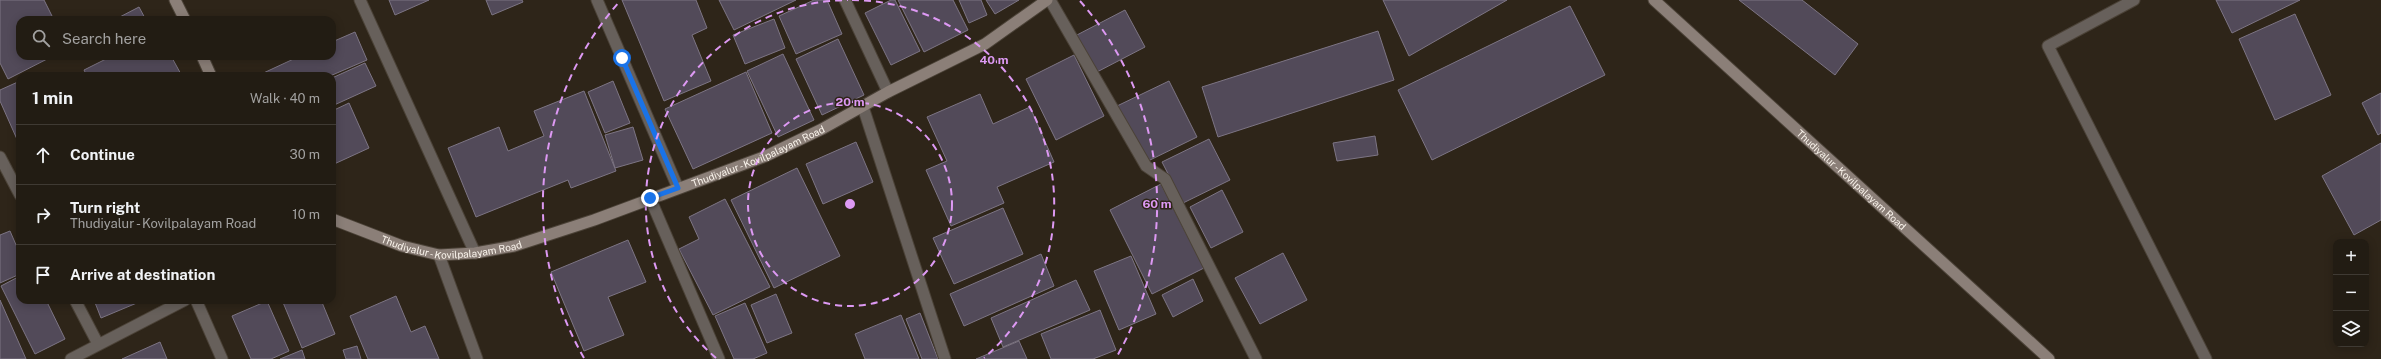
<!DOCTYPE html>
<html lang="en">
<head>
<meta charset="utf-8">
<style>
	:root { --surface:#221c13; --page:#2a251c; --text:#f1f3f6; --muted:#a2a1a0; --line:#3f3a33 }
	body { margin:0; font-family:"Public Sans",sans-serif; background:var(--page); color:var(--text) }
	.controls { position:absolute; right:12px; bottom:12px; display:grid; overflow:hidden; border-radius:8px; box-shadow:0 2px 10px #0003 }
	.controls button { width:36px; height:36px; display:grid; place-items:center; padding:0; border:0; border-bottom:1px solid var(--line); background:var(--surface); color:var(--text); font:20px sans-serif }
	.stop { position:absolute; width:12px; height:12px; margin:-9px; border:3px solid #1a73e8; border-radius:50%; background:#fff }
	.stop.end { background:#1a73e8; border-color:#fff; box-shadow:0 1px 4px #0008 }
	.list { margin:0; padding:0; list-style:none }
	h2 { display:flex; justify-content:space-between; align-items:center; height:52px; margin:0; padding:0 16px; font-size:17px }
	h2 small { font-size:13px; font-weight:400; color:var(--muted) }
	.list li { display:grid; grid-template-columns:26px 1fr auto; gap:12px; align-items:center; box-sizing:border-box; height:60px; padding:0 16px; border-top:1px solid var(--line) }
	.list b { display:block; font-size:15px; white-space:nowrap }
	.list p { margin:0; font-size:13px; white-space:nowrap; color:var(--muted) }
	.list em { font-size:13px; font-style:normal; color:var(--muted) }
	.icon { flex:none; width:22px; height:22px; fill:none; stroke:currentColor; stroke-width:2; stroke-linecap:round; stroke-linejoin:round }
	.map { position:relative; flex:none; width:2381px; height:359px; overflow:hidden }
	.search { position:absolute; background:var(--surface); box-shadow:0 2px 10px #0003; left:16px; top:16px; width:320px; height:44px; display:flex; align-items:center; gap:10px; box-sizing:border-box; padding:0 14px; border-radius:12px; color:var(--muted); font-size:15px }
	.panel { position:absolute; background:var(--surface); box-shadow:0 2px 10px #0003; left:16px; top:72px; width:320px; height:232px; border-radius:12px }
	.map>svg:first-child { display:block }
</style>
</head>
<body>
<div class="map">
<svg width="2381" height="359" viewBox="0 0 2381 359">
	<rect width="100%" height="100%" fill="#2e2519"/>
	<g fill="#524a59" stroke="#7d7584">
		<polygon points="0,0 44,0 54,20 20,20 20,56 53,56 8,79 0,63"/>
		<polygon points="389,0 429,0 395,15"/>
		<polygon points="486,0 522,0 523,2 492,15"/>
		<polygon points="622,0 696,0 707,28 692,35 711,81 664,101"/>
		<polygon points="719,0 796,0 734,30"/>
		<polygon points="814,0 827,0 842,34 796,54 779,16"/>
		<polygon points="891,0 895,0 920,51 891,65 865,13"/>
		<polygon points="898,0 953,0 968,30 924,52"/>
		<polygon points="959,0 981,0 987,15 969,23"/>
		<polygon points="986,0 1019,0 995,14"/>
		<polygon points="1383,0 1507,0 1409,56"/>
		<polygon points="1739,0 1802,0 1858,44 1835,75"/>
		<polygon points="2216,0 2300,0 2232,33"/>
		<polygon points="1570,6 1605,75 1432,160 1398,90"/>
		<polygon points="139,7 146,20 114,20"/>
		<polygon points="1125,10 1145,47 1095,73 1075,36"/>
		<polygon points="2295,14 2331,95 2275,120 2239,39"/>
		<polygon points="774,19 785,48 745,64 733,35"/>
		<polygon points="1378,31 1394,80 1218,137 1202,87"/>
		<polygon points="355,32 367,60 330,76 257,76 300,56 332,56 332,42"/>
		<polygon points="838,39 864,95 822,115 796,59"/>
		<polygon points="783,54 814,120 778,137 747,71"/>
		<polygon points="1074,55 1104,116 1056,140 1026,79"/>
		<polygon points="112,56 171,56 182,76 87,76 84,70"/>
		<polygon points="365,63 376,86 332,106 332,78"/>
		<polygon points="746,72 772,133 693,169 665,109"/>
		<polygon points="20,81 20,146 0,101 0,90"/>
		<polygon points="613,81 630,123 605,133 588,92"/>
		<polygon points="1169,81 1197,137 1146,162 1117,106"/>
		<polygon points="584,91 616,171 571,188 568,180 476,217 448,148 499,127 508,151 544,136 534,111"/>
		<polygon points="2381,93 2381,133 2378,135 2362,103"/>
		<polygon points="980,94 993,124 1030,107 1054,162 997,187 1004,203 951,226 926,170 947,161 927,117"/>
		<polygon points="349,103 369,148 332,165 332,111"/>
		<polygon points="633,127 643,160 615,168 605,135"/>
		<polygon points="1375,136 1378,155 1337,161 1333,143"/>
		<polygon points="1209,139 1230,180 1183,203 1162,162"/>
		<polygon points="856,142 873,182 823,204 806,164"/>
		<polygon points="2381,143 2381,220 2354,235 2322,176"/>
		<polygon points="797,168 840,256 774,288 731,200"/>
		<polygon points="1161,184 1204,268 1152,294 1110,210"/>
		<polygon points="1222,190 1243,232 1211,248 1190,207"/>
		<polygon points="725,199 770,287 713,315 679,249 699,239 689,217"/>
		<polygon points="1003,208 1023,254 954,284 933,238"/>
		<polygon points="10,231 20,254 20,274 0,283 0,235"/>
		<polygon points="628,240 646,282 608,297 624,335 584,351 551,272"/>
		<polygon points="1283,253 1307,300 1260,324 1235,278"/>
		<polygon points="1041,254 1054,286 964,326 950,294"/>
		<polygon points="1131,256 1156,314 1119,330 1094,271"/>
		<polygon points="20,276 20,300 46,300 65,339 35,354 1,286"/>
		<polygon points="1193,279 1203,301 1173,317 1162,295"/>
		<polygon points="1076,280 1090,310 1003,347 991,318"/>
		<polygon points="776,294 792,333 767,343 751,305"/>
		<polygon points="396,296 411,332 425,326 439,359 368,359 350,316"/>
		<polygon points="0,300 26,359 0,359"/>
		<polygon points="94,300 144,300 101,318"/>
		<polygon points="282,300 321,300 335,334 302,348"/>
		<polygon points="267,301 289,351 271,359 251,359 232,316"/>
		<polygon points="745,303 767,353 753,359 734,359 715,316"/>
		<polygon points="1100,310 1116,350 1093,359 1051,359 1041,334"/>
		<polygon points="920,313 938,359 922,359 906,319"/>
		<polygon points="901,315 919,359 865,359 855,334"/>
		<polygon points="1019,341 1027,359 976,359"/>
		<polygon points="160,342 167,359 122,359"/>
		<polygon points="357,346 361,359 346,359 343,350"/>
		<polygon points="302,350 305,359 280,359"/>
	</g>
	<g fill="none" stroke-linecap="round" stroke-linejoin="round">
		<g stroke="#4b4237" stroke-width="13">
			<g id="minor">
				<polyline points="360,0 475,253"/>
				<polyline points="597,0 678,188"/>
				<polyline points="845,0 888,92"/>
				<polyline points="1050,0 1146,166 1165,179 1256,359"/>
				<polyline points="2134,0 2048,46 2206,359"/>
				<polyline points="863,107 945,359"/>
				<polyline points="0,157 20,195"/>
				<polyline points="650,198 719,359"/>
				<polyline points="439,255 477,359"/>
				<polyline points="75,300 98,344"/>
				<polyline points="196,300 222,359"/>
				<polyline points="71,359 185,300"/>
			</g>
		</g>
		<g stroke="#4b4237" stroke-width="13">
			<g id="secondary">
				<polyline points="175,0 185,20"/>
				<path id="s1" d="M 1654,0 L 2049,359"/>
				<polyline points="202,56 211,76"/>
				<path id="s2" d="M 332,219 L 402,246 L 439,255 L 475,253 L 514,246 L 594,220 L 766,156 L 822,129 L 888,92 L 985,44 L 1047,0"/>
			</g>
		</g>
		<use href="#minor" stroke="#67605b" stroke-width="11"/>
		<use href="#secondary" stroke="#8b7f78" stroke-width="11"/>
	</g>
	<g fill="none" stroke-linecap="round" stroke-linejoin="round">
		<polyline stroke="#1a73e8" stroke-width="5" points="622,58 678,188 650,198"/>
	</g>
	<g fill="none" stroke="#dd99f3" stroke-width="2" stroke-dasharray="7 5">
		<circle cx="850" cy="204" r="102"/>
		<path d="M716 358A204 204 0 0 1 848 0M852 0A204 204 0 0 1 984 358"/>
		<path d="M584 358A307 307 0 0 1 620 1M1080 1A307 307 0 0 1 1116 358"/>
	</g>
	<g text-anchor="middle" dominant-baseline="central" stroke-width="3" stroke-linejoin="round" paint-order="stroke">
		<g font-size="10" fill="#faf4ec" stroke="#2e2519">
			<text stroke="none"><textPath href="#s2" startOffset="449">Thudiyalur - Kovilpalayam Road</textPath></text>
			<text stroke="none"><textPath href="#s1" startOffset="267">Thudiyalur - Kovilpalayam Road</textPath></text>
			<text stroke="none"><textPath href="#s2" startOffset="125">Thudiyalur - Kovilpalayam Road</textPath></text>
		</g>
	</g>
	<circle cx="850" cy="204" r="6" fill="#dd99f3" stroke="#2e2519" stroke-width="2"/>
	<g font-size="12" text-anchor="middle" font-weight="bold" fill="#dd99f3" stroke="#2e2519" stroke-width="3" stroke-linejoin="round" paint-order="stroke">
		<text x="994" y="64">40 m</text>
		<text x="850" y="106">20 m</text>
		<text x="1157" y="208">60 m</text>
	</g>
</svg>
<div class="controls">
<button>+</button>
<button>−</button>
<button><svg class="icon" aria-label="layers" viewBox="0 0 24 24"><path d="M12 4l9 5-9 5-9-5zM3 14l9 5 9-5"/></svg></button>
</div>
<div class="stop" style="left:622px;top:58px"></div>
<div class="stop end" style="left:650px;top:198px"></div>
<div class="search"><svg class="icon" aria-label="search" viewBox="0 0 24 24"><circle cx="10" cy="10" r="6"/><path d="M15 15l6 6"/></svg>Search here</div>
<section class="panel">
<h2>1 min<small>Walk · 40 m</small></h2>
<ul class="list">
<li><svg class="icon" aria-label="ahead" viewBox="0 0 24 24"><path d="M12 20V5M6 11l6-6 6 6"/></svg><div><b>Continue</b></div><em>30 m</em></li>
<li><svg class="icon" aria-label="right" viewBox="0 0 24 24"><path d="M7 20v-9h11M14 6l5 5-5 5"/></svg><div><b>Turn right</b><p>Thudiyalur - Kovilpalayam Road</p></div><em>10 m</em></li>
<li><svg class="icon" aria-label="arrive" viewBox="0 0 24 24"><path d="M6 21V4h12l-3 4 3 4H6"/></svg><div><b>Arrive at destination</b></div></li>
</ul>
</section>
</div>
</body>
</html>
